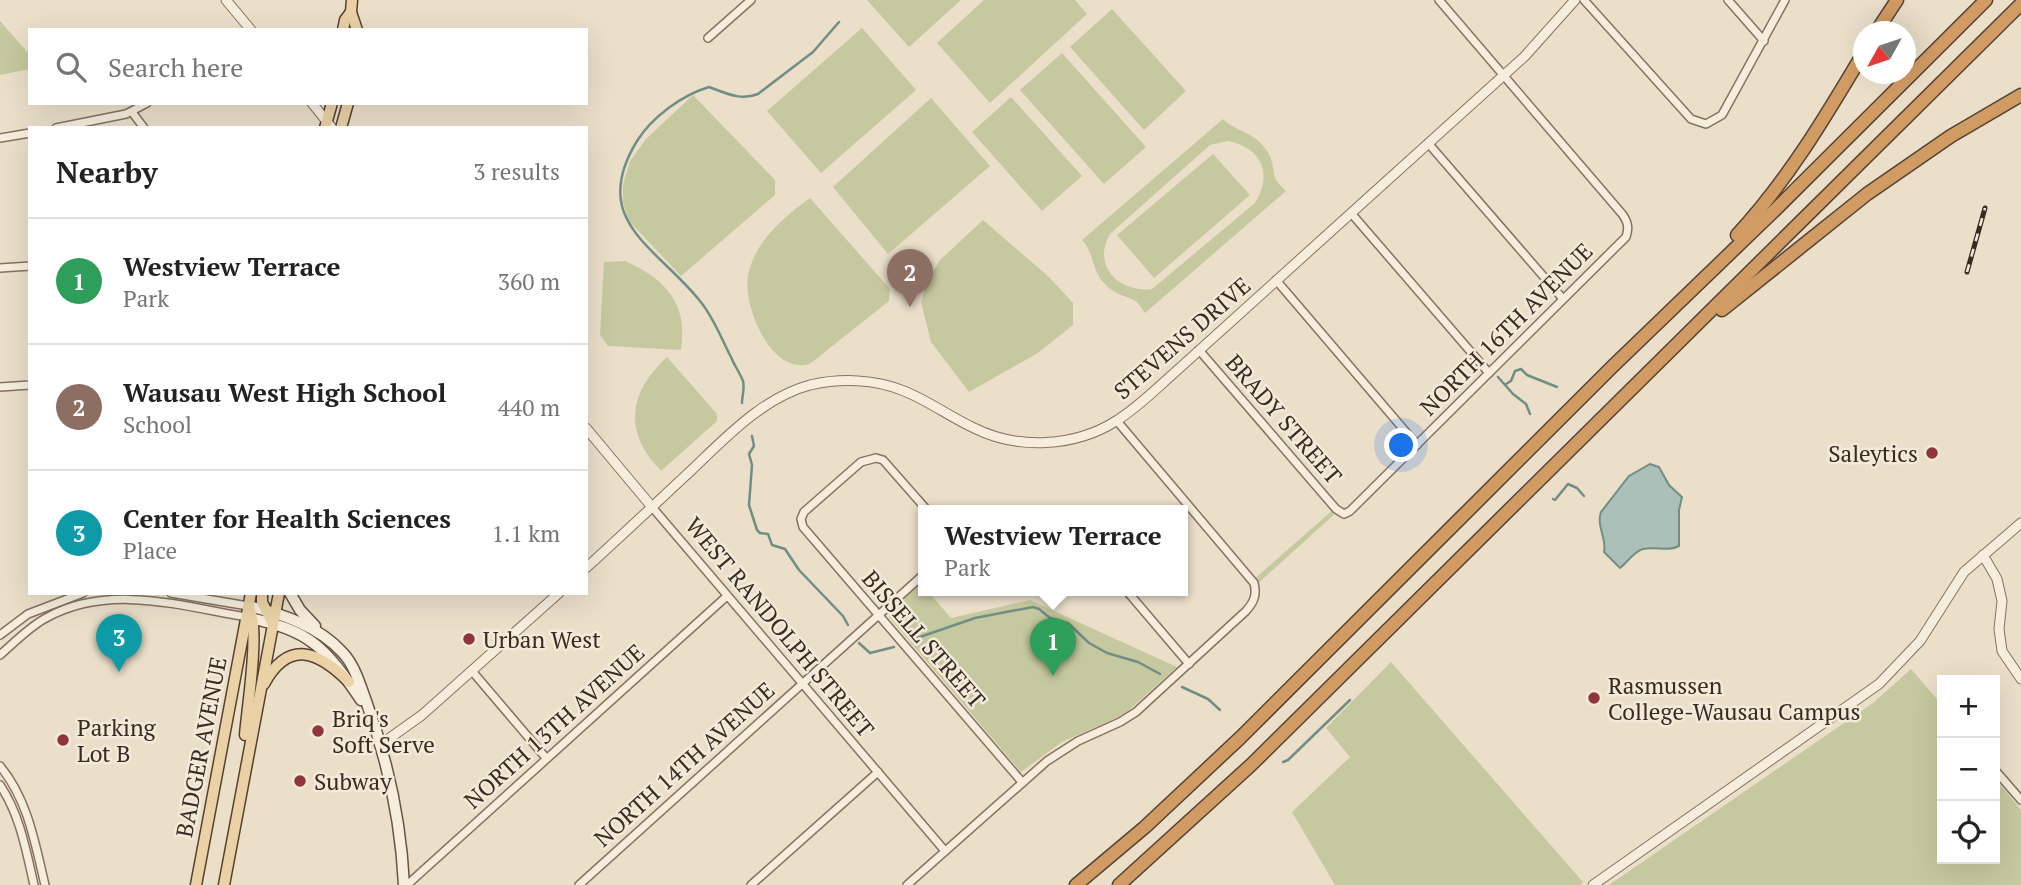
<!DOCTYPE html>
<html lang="en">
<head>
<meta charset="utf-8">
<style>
	:root { --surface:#fff; --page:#f2f2f2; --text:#222; --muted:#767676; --line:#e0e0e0; --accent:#90353b }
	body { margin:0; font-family:"PT Serif",serif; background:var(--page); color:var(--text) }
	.controls { position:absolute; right:21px; bottom:21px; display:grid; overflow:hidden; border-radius:0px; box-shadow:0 7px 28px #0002 }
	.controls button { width:63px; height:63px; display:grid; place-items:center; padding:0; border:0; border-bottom:2px solid var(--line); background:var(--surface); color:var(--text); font:35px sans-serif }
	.compass { position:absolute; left:1853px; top:21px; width:63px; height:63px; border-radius:50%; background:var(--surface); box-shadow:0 7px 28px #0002; rotate:230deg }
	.you { position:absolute; left:1402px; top:446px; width:24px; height:24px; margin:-18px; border:5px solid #fff; border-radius:50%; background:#1a73e8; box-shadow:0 0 0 10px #1a73e833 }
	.badge { display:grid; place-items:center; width:46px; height:46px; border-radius:50%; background:var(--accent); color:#fff; font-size:23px; font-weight:700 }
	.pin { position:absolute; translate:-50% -58px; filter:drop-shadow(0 2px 4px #0008) }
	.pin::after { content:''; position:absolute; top:37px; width:24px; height:21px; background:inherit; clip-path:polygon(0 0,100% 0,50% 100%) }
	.popup { position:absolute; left:918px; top:505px; width:270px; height:91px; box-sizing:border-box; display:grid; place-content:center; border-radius:0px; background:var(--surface); filter:drop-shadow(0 2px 5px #0005); font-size:23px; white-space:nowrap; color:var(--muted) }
	.popup b { font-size:26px; color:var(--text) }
	.popup::after { content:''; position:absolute; left:50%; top:100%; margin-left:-14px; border:14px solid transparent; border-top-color:var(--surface) }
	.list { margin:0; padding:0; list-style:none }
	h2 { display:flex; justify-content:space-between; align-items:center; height:91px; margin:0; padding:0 28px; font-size:30px }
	h2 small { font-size:23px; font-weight:400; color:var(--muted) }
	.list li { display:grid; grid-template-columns:46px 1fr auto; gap:21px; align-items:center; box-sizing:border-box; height:126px; padding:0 28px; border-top:2px solid var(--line) }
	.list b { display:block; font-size:26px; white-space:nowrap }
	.list p { margin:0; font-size:23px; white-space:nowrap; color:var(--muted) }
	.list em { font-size:23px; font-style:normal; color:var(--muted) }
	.icon { flex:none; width:38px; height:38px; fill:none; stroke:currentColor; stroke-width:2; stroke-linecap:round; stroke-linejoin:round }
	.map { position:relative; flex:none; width:2021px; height:885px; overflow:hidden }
	.search { position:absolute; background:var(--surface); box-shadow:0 7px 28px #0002; left:28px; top:28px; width:560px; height:77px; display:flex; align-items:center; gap:18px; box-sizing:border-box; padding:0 24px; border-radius:0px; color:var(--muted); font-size:26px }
	.panel { position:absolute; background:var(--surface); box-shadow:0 7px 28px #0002; left:28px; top:126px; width:560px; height:469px; border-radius:0px }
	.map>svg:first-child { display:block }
</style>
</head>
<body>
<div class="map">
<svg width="2021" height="885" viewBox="0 0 2021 885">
	<rect width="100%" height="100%" fill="#ebdfca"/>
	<g fill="#c6c99f" fill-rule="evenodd">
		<polygon points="867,0 961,0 909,47"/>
		<polygon points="984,0 1075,0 1087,14 990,103 937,43"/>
		<polygon points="1112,9 1186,91 1144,130 1070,47"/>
		<polygon points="0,21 30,55 30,69 0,75"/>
		<polygon points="862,28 916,90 821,173 767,111"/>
		<polygon points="1062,53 1146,147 1104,184 1020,90"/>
		<polygon points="693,95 775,180 775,195 681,276 628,220 623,202 623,184 630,161 646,139"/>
		<polygon points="1011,97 1082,176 1042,211 972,132"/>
		<polygon points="931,98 990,166 888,254 833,187"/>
		<path d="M 1223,119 C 1235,131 1253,132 1264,147 C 1273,157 1272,166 1275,178 C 1277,182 1283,188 1286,191 L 1145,313 C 1142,309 1138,302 1134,300 C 1123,295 1114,294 1105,284 C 1091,270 1095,254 1082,240 ZM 1228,141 C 1262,148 1273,174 1255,203 L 1152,289 C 1120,293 1091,266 1110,234 L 1210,145 Z"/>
		<polygon points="1213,154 1250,195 1154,278 1117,235"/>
		<path d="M 810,198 L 890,289 L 889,301 C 868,318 847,334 826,351 C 821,355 814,362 809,364 C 771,376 742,304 748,275 C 755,241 784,217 810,198 Z"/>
		<polygon points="983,220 1049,277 1073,303 1073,325 1038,353 969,392 931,342 921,302 927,282 940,260"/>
		<path d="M 625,261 C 666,279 688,304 681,350 L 608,346 L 600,335 L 604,262 Z"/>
		<path d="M 667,357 L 717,414 L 717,421 L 661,471 C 655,464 648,457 644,449 C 624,413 640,382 667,357 Z"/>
		<polygon points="1335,508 1338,511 1255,586 1252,581"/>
		<polygon points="921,583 923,590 927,590 951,618 1030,600 1177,667 1128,711 1116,718 1062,742 1021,772 889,617 891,610"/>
		<polygon points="1391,662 1583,882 1580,885 1335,885 1292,812 1350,757 1326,728"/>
		<polygon points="1911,669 1942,705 1942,859 1995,859 1995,778 2021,810 2021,885 1609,885 1873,703"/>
	</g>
	<path fill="#aac0b8" stroke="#718e85" stroke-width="2" d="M 1650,464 L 1659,467 L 1669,485 L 1682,497 L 1679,510 L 1679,546 C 1668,552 1656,546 1643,549 C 1633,552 1628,562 1620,568 L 1604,552 C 1607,538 1596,526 1601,512 L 1629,476 Z"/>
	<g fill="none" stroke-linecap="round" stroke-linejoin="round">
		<g stroke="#718e85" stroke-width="2.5">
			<polyline points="1498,377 1513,394 1526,404 1530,414"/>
			<polyline points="1506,384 1511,381 1515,371 1521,369 1527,375 1557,387"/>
			<path d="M 742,403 C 742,395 745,389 743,381 C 740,373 734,365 731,357 C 721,338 714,318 700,301 C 657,247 588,221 637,141 C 652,117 682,95 709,87 C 726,93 740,101 758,94 L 813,52 L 839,22"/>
			<polyline points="752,436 754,446 749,454 752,465 749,505 757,530 760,533 768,534 772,545 785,549 799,570 843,616 848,625"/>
			<polyline points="1553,499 1555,500 1568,484 1577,488 1584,496"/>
			<polyline points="914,639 975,618 1033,607 1039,609 1050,618 1068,623 1089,643 1107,653 1138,662 1160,674"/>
			<polyline points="859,643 870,653 894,647"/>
			<polyline points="1182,687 1208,699 1220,710"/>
			<polyline points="1283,762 1288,760 1350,700"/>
		</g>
		<g stroke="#867260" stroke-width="10">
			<g id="minor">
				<polyline points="1584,0 1691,119 1706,124 1722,115 1785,0"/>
				<polyline points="1728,0 1764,41"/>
				<polyline points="708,38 751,0"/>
				<polyline points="132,112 144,128"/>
				<polyline points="56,128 126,114 147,103"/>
				<polyline points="0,138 30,133"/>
				<polyline points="1428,143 1563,299"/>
				<polyline points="1351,213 1489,373"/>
				<polyline points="0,268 30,266"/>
				<polyline points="1276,280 1417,445"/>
				<path d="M 1199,350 L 1336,509 L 1344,514 L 1350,511 L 1626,237 C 1629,228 1628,223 1623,215 L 1439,0"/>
				<polyline points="0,387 30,385"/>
				<polyline points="652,507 945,851"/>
				<polyline points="927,510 883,460 876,458 861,462 804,512 801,519 803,527 1022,782"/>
				<polyline points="1126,590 1189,664"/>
				<polyline points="171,593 248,606"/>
				<polyline points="0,635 28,614 83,593"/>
				<path d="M 0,655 C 15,642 29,627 46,618 C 109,583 181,606 246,617"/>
				<polyline points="472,671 546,758"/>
				<path d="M 0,766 C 28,800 35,843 45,885"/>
				<polyline points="1995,770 2021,800"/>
				<path d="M 0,785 C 20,815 26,850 34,885"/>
				<polyline points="407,885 727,596"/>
				<polyline points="579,885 923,575"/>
				<polyline points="751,885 878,772"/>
				<path d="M 907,885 L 1047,761 L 1078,741 L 1120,722 L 1136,712 L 1246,611 C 1254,602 1257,595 1254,583 L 1117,421"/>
			</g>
		</g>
		<g stroke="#867260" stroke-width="11">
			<g id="tertiary">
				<polyline points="226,0 251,30"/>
				<polyline points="312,103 332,128"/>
				<polyline points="586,428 652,507"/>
				<polyline points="1983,555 1997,579 2002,601 1999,629 2002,651 2021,679"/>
				<path d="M 586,568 C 619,538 651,508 683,478 C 720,444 760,398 810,385 C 841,378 875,379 904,391 C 929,401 950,417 974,428 C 1018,450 1075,447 1116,421 C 1137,408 1155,390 1173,374 L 1525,56 L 1575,0"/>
				<polyline points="380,745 422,715 559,593"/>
				<polyline points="1593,885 1879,684 1920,641 1964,572 2021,523"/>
			</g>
		</g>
		<g stroke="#685443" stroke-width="13">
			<g id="secondary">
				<polyline points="290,593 300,610 315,626"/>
				<path d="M 248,606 C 282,614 319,626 343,653 C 355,666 360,685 366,701 C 388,761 401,822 404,885"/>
				<path d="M 246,617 C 311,631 324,646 361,700"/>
			</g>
		</g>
		<g stroke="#554133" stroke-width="13">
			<g id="primary">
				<polyline points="352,0 351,12 357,30"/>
				<polyline points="343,30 345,20 351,12"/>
				<polyline points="325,128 332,103"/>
				<polyline points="341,128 348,103"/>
				<polyline points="262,593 262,602 272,622"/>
				<path d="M 264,684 C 289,638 319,652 349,682"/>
				<path d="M 245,735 C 247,709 261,624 248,606"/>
				<polyline points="196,885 251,593"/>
				<polyline points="224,885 279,593"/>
			</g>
		</g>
		<g stroke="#554133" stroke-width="15">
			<g id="motorway">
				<polyline points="1876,32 1897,0"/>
				<path d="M 1737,235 C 1788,180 1826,116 1864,52"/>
				<polyline points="1722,310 1867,194 1951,136 2021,95"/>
				<polyline points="1076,885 1145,827 1240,738 1612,367 1777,208 1986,0"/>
				<polyline points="1119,885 1251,765 2021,4"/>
			</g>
		</g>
		<use href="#minor" stroke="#f6eddd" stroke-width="7"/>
		<use href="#tertiary" stroke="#f6eddd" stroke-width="9"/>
		<use href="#secondary" stroke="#f6eddd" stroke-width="10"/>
		<use href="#primary" stroke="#ead1a6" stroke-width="10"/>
		<use href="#motorway" stroke="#d19b64" stroke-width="12"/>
		<g stroke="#382c22" stroke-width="5">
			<polyline id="rail" points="1967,272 1985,208"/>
		</g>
		<use href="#rail" stroke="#f3ead9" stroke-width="2.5" stroke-dasharray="8" stroke-linecap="butt"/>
	</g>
	<g fill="#90353b" stroke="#f3ead9" stroke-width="2.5">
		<circle cx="1932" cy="453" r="7"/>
		<circle cx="469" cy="639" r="7"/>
		<circle cx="1594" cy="698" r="7"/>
		<circle cx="318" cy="731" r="7"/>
		<circle cx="63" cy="740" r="7"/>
		<circle cx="300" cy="781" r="7"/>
	</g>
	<g text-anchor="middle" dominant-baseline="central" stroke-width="5" stroke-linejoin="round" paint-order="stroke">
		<g font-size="23" fill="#382c22" stroke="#f3ead9">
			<text transform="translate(1506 329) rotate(-45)">NORTH 16TH AVENUE</text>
			<text transform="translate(1182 338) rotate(-41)">STEVENS DRIVE</text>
			<text transform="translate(1284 419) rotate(49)">BRADY STREET</text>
			<text transform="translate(780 627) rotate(50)">WEST RANDOLPH STREET</text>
			<text transform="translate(924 639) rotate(49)">BISSELL STREET</text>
			<text transform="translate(554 726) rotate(-42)">NORTH 13TH AVENUE</text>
			<text transform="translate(201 747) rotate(-79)">BADGER AVENUE</text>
			<text transform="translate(684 764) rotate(-42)">NORTH 14TH AVENUE</text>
		</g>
		<g font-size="23" fill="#382c22" stroke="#f3ead9" text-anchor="start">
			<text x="1918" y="453" text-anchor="end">Saleytics</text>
			<text x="483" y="639">Urban West</text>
			<text x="1608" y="685">Rasmussen<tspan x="1608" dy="26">College-Wausau Campus</tspan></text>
			<text x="332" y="718">Briq's<tspan x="332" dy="26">Soft Serve</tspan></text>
			<text x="77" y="727">Parking<tspan x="77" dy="26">Lot B</tspan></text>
			<text x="314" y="781">Subway</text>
		</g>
	</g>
</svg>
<div class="controls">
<button>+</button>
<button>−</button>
<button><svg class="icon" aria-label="locate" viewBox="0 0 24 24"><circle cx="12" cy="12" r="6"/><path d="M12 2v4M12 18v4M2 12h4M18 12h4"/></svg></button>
</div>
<svg class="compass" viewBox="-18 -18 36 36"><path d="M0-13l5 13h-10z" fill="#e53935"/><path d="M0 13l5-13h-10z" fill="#767676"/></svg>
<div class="you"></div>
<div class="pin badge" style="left:1053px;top:676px;background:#2e9e5b">1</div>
<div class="popup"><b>Westview Terrace</b>Park</div>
<div class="pin badge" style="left:910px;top:307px;background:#8d6e63">2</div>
<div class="pin badge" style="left:119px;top:672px;background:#0f9aa8">3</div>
<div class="search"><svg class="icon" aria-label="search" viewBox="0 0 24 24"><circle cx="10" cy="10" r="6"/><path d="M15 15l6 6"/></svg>Search here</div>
<section class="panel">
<h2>Nearby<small>3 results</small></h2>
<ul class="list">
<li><span class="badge" style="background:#2e9e5b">1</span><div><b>Westview Terrace</b><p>Park</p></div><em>360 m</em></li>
<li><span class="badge" style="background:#8d6e63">2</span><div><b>Wausau West High School</b><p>School</p></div><em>440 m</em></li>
<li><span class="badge" style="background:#0f9aa8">3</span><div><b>Center for Health Sciences</b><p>Place</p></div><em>1.1 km</em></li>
</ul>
</section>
</div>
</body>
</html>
